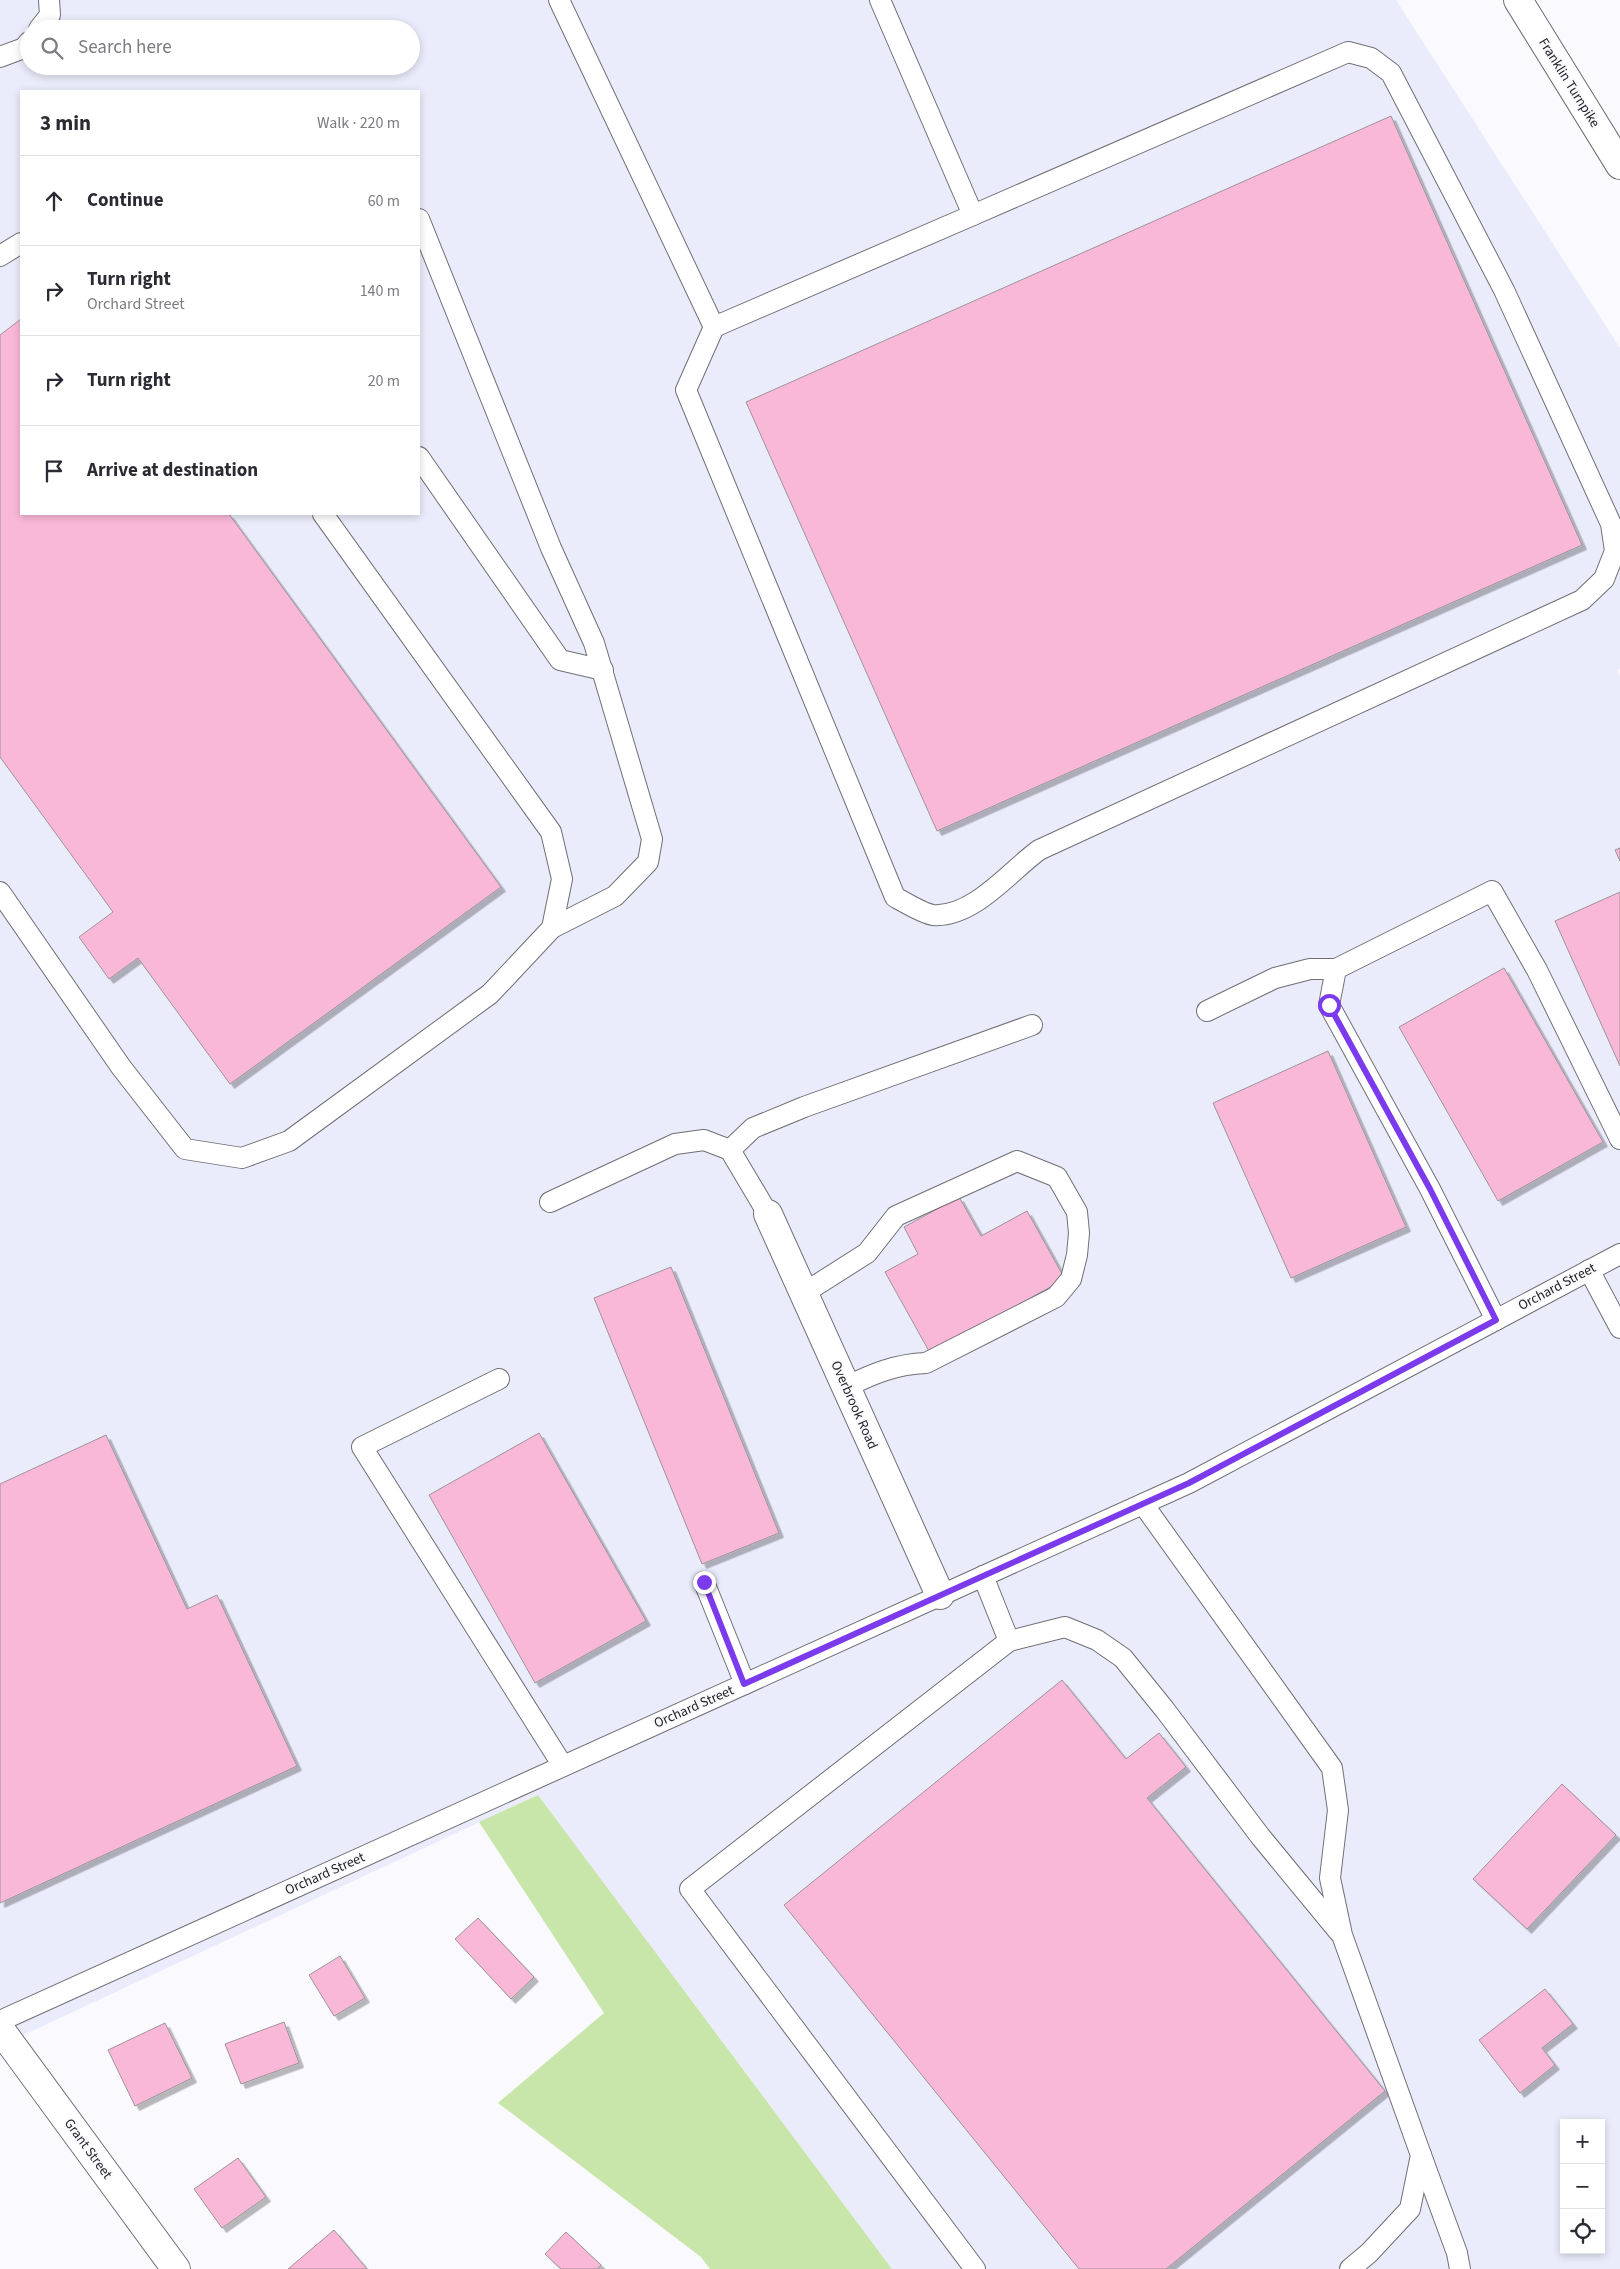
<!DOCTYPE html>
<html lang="en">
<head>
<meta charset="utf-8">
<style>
	:root { --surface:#fff; --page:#f7f7f7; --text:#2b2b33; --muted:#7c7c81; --line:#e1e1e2 }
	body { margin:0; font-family:"Source Sans 3",sans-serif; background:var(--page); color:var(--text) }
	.controls { position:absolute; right:15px; bottom:15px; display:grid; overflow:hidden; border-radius:0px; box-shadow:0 2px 8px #0003 }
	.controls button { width:45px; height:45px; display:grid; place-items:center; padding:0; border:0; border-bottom:1px solid var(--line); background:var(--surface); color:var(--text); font:25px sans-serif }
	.stop { position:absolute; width:15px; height:15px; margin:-11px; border:4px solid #7c3aed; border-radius:50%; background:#fff }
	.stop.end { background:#7c3aed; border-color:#fff; box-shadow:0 1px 5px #0008 }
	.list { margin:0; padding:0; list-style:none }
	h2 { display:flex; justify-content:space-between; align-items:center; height:65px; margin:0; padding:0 20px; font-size:21px }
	h2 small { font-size:16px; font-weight:400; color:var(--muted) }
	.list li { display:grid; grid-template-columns:32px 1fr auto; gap:15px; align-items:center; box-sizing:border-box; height:90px; padding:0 20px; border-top:1px solid var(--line) }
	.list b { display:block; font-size:19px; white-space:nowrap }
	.list p { margin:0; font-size:16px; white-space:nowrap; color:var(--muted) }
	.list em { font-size:16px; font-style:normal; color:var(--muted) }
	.icon { flex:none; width:28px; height:28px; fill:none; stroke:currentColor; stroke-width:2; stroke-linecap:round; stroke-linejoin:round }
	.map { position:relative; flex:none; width:1620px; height:2269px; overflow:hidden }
	.search { position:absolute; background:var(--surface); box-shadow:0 2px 8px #0003; left:20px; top:20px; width:400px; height:55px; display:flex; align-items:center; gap:12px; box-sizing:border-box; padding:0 18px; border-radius:28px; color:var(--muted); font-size:19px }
	.panel { position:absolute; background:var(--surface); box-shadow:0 2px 8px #0003; left:20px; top:90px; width:400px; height:425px; border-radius:0px }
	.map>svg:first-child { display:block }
</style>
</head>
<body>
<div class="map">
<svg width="1620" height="2269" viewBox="0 0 1620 2269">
	<defs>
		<filter id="shadow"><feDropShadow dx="4.5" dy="4.5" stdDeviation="0" flood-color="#0004"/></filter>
	</defs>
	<rect width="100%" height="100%" fill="#f9f9fe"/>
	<path fill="#ebecfb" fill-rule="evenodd" d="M 0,0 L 1396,0 L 1620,348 L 1620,669 L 1617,670 L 1620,676 L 1620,2269 L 892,2269 L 538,1795 L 0,2046 ZM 29,29 L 411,29 L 411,66 L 29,66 ZM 21,91 L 419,91 L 419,514 L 21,514 ZM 1564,2123 L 1601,2123 L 1601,2250 L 1564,2250 Z"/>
	<polygon fill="#c8e6a9" points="538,1795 892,2269 710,2269 701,2257 498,2103 604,2013 479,1822"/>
	<g fill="#fab8d8" stroke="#9c9498" filter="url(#shadow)">
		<polygon points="1391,116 1582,545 937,831 746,402"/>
		<polygon points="21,319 21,514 229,514 501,887 230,1084 138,958 109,979 79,937 113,912 0,757 0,335"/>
		<polygon points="1620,848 1620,861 1615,850"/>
		<polygon points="1620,892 1620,1066 1555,921"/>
		<polygon points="1504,968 1603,1142 1498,1201 1399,1027"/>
		<polygon points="1328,1051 1406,1227 1291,1278 1213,1103"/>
		<polygon points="959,1197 981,1236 1027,1211 1065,1279 930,1353 885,1272 918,1254 904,1227"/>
		<polygon points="671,1267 779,1533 702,1564 594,1298"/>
		<polygon points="539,1433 646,1621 535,1683 429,1495"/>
		<polygon points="106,1435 187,1609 217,1595 297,1766 0,1903 0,1484"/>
		<polygon points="1062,1680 1126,1759 1159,1733 1186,1767 1147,1798 1385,2091 1166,2269 1079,2269 784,1905"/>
		<polygon points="1562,1784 1616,1835 1527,1929 1473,1879"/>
		<polygon points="478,1918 534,1977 511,1999 455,1939"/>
		<polygon points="340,1956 365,1998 334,2016 309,1975"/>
		<polygon points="1545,1989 1573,2024 1542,2048 1555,2065 1520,2093 1479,2040"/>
		<polygon points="284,2022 299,2063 241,2084 225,2044"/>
		<polygon points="165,2023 192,2078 135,2106 108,2050"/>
		<polygon points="238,2158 266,2197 222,2228 194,2189"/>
		<polygon points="334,2230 367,2269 288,2269"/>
		<polygon points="566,2232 601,2265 597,2269 561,2269 545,2254"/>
	</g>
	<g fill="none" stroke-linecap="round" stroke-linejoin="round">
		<g stroke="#6f6f75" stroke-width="22">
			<g id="lane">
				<polyline points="559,0 714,327 973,215 880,0"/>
				<polyline points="39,29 50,15 49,0"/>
				<polyline points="0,57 24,48 29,42"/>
				<polyline points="419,219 551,548 594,643 652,839 648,862 615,896 552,928"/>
				<polyline points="0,256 21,243"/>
				<path d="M 714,327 L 686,390 L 895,897 C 904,902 924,914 933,915 C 973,918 1010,871 1039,850 L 1582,600 L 1604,579 L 1615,551 L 1611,524 L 1504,290 L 1391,73 L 1371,58 L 1348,52 L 973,215"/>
				<polyline points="419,457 560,660 603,670"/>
				<polyline points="0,892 121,1067 185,1149 242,1158 289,1141 490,994 552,928 562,879 551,832 323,514"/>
				<polyline points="1207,1011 1275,978 1310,969 1336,969"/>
				<polyline points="730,1150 753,1128 804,1107 1032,1025"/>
				<polyline points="550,1202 675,1144 704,1140 730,1150 768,1214"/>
				<polyline points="1589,1270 1620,1328"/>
				<path d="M 804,1293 L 867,1253 L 896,1216 L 1017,1161 L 1057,1177 L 1077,1212 L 1079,1233 L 1077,1255 L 1071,1279 L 1056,1297 L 926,1363 C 896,1364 872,1374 846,1387"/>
				<polyline points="1496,1320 1430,1189 1329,1005 1336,969 1492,891 1537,970 1620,1139"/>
				<polyline points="499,1379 362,1447 563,1766"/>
				<polyline points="1143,1504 1332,1768 1338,1810 1330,1878 1342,1935 1421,2155 1410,2209 1369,2253 1350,2269"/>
				<polyline points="704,1582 745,1684"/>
				<polyline points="1009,1641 1065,1627 1097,1640 1123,1658 1165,1710 1260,1836 1339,1932"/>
				<polyline points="0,2021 1189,1483 1620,1254"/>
				<polyline points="1421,2155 1457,2253 1460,2269"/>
				<polyline points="975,2269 690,1889 1009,1641 983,1576"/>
			</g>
		</g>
		<g stroke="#6f6f75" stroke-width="30">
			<g id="street">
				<polyline points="768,1214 940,1595"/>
				<polyline points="0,2029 176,2269"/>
			</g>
		</g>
		<g stroke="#6f6f75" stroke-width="30">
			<polyline id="primary" points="1518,0 1620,165"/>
		</g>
		<use href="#lane" stroke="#fff" stroke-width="20"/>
		<use href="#street" stroke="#fff" stroke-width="28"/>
		<use href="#primary" stroke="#fff" stroke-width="28"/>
	</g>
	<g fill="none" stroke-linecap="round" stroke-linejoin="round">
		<polyline stroke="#7c3aed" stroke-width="6" points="704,1582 744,1684 1189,1483 1496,1320 1430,1189 1329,1005"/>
	</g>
	<g text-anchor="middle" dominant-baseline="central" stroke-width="4" stroke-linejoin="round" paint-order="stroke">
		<g font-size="14" fill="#242427" stroke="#f9f9fe">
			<text transform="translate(1569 83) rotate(58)">Franklin Turnpike</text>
			<text transform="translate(1557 1287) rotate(-28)">Orchard Street</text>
			<text transform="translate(854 1405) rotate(66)">Overbrook Road</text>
			<text transform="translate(694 1707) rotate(-24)">Orchard Street</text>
			<text transform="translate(325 1874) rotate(-24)">Orchard Street</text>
			<text transform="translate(88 2149) rotate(54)">Grant Street</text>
		</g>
	</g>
</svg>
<div class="controls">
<button>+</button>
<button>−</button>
<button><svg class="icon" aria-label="locate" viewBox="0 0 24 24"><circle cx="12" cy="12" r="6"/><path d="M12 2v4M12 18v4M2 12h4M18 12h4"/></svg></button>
</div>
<div class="stop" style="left:1329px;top:1005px"></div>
<div class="stop end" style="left:704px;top:1582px"></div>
<div class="search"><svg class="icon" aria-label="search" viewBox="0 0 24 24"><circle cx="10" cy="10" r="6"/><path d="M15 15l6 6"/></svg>Search here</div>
<section class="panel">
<h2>3 min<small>Walk · 220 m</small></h2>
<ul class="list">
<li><svg class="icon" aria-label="ahead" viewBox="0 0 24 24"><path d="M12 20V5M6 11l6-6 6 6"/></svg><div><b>Continue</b></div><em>60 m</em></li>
<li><svg class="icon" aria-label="right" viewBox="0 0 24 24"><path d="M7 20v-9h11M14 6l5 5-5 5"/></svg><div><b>Turn right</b><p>Orchard Street</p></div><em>140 m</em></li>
<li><svg class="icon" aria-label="right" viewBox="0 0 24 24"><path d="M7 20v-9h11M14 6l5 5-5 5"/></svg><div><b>Turn right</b></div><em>20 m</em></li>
<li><svg class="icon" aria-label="arrive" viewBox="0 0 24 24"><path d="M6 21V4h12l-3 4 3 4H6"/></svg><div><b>Arrive at destination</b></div></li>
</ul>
</section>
</div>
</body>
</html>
